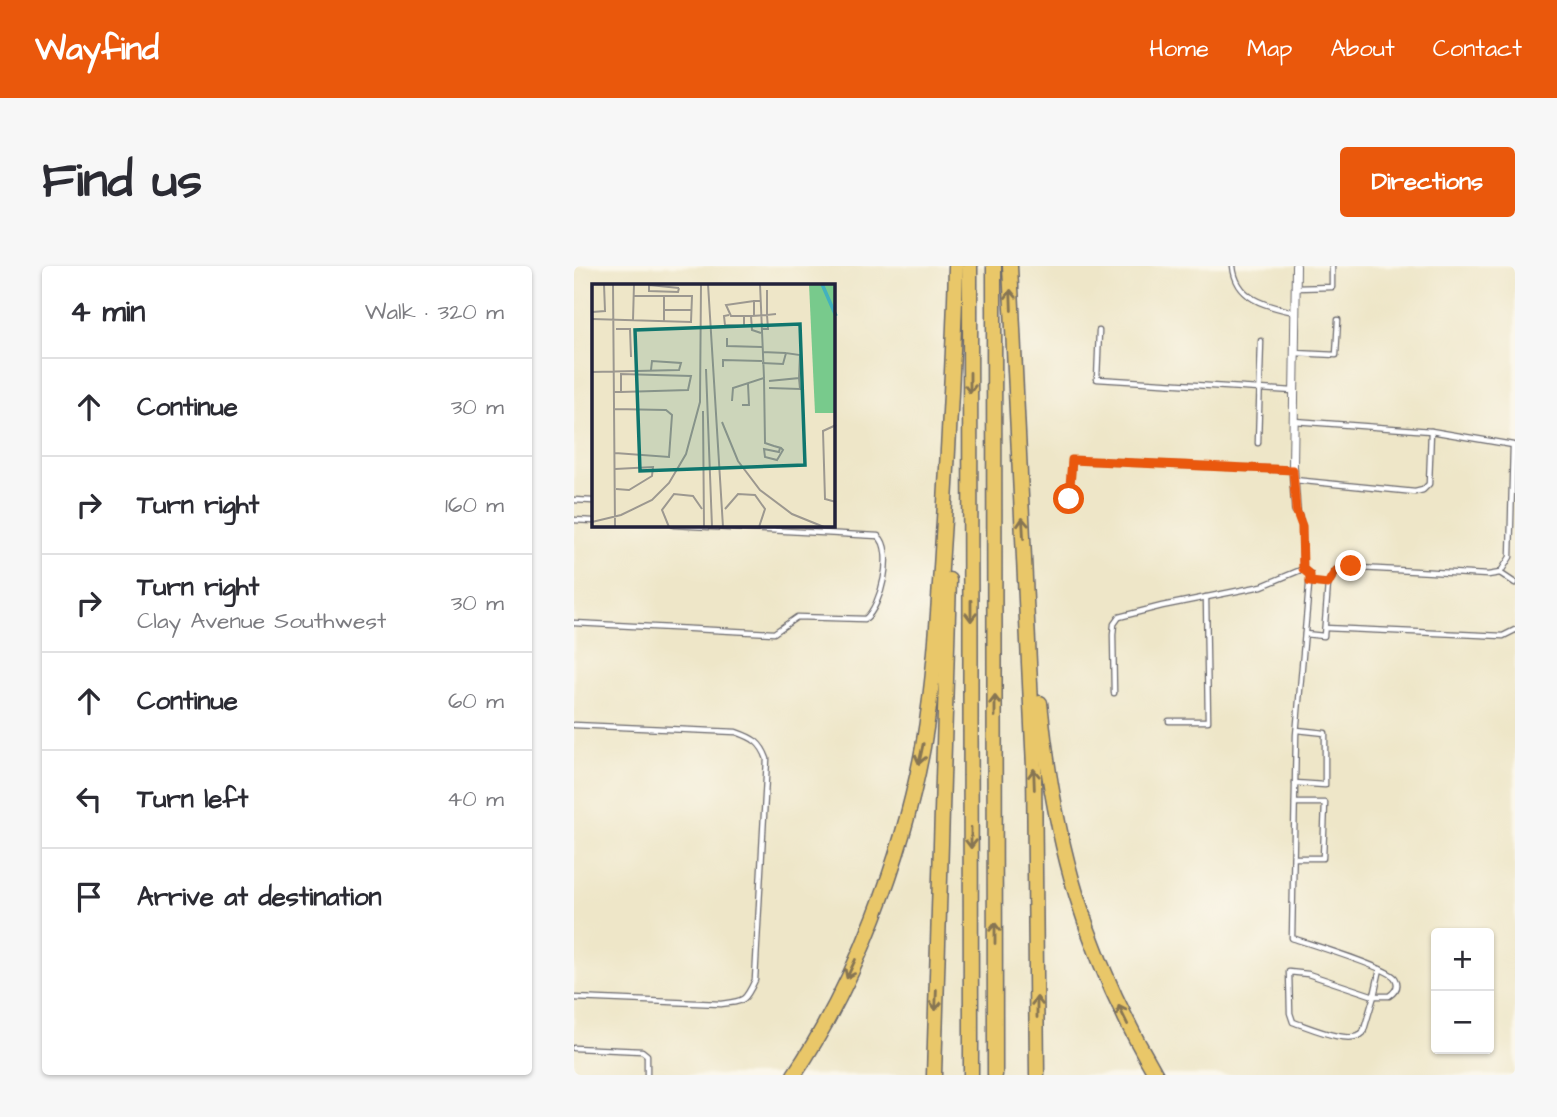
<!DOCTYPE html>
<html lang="en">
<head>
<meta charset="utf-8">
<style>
	:root { --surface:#fff; --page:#f7f7f7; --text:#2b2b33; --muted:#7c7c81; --line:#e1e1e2; --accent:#ea580c }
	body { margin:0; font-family:"Architects Daughter",sans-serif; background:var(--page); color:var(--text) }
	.controls { position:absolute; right:21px; bottom:21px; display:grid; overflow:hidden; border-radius:7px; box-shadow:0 2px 5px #0004 }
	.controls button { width:63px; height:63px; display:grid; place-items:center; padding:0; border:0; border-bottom:2px solid var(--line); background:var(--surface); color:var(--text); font:35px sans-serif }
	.stop { position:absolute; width:21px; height:21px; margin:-16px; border:5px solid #ea580c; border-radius:50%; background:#fff }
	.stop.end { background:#ea580c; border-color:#fff; box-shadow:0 2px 7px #0008 }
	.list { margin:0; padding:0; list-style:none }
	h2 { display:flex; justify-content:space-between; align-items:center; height:91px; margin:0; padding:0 28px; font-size:30px }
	h2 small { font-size:23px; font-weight:400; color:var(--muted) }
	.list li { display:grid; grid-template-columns:46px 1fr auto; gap:21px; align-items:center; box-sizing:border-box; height:98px; padding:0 28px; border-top:2px solid var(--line) }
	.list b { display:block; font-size:26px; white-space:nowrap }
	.list p { margin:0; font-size:23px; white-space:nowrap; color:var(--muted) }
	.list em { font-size:23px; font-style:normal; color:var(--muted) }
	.icon { flex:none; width:38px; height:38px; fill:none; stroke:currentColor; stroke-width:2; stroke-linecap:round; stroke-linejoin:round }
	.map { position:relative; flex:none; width:941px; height:809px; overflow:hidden; border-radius:7px }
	header { display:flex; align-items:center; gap:42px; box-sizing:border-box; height:98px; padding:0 35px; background:var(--accent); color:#fff }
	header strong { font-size:33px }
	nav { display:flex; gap:38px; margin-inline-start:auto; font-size:24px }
	.intro { display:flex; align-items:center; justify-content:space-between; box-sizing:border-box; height:168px; padding:0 42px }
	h1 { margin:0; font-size:49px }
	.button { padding:18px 32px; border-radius:7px; background:var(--accent); color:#fff; font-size:24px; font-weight:700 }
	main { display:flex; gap:42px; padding:0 42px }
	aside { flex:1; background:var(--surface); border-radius:7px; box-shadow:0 2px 5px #0004 }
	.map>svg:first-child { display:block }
</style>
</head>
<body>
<header>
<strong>Wayfind</strong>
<nav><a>Home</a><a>Map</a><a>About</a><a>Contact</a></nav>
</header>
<div class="intro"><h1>Find us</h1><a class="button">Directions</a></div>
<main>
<aside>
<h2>4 min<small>Walk · 320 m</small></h2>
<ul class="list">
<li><svg class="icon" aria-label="ahead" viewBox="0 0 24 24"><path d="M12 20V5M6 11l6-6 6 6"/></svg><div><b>Continue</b></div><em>30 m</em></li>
<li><svg class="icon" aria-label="right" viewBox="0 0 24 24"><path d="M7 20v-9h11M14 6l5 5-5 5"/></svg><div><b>Turn right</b></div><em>160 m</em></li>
<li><svg class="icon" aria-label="right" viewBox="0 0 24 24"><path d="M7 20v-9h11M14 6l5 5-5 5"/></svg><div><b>Turn right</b><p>Clay Avenue Southwest</p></div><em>30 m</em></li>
<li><svg class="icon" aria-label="ahead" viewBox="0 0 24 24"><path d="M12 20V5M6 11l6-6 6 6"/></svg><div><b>Continue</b></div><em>60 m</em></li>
<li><svg class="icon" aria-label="left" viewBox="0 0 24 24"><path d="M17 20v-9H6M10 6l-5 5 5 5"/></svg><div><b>Turn left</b></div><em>40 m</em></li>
<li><svg class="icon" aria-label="arrive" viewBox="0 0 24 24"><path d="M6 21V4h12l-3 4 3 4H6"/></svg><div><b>Arrive at destination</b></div></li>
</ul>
</aside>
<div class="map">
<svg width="941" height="809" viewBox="0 0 941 809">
	<rect width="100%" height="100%" fill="#fbf7ec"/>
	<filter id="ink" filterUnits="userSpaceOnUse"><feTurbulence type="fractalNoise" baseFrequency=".0143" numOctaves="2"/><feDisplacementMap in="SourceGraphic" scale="14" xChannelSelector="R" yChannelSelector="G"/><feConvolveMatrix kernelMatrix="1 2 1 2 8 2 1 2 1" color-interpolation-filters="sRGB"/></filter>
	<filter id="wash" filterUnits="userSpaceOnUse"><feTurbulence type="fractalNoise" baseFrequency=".00686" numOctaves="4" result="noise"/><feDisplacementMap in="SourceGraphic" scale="28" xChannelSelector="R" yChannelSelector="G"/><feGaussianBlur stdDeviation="1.57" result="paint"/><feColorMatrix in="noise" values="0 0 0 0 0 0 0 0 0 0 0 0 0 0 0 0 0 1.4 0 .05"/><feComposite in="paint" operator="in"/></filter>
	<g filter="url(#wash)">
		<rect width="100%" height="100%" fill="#eee6c8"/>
	</g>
	<g filter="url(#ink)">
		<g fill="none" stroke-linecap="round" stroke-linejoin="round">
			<g stroke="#69676c" stroke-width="7">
				<g id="lane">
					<path d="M 659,0 C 662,34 693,40 720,46"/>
					<polyline points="722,22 758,21 758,0"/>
					<polyline points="525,65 523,113 719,125"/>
					<polyline points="721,87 762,89 764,54"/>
					<polyline points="720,155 857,165"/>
					<polyline points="684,177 687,75"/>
					<polyline points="720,214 841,226 849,224 855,218 857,165 939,179 936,291 926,307 914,309 767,301 762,304 754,318"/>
					<polyline points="495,233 498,194 719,204"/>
					<polyline points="0,234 19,235"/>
					<polyline points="0,254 19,255"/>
					<path d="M 729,303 L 736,308 L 722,469 L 718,672 C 733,677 815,702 821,712 C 826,720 821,726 815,730 L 800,730 L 789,767 C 776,780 735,761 719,756 L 716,747 L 715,706 L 734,708 L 800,730 L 806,703"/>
					<polyline points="926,307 941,317"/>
					<path d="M 0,357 L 200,367 L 223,351 L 291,353 C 307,341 321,284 304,270 L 100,259"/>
					<polyline points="751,362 929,370 941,364"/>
					<polyline points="731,368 750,370 754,318 736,316"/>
					<polyline points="540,427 539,369 540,358 545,351 588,340 688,320 729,303 728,260 723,244"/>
					<polyline points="595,455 634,455 632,331"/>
					<path d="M 0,459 L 162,466 C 179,472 187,476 193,493 L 181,714 C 171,736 170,735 147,738 L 0,732"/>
					<polyline points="721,517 751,519 751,467 723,464"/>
					<polyline points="720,592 749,592 751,537 721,537"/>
					<polyline points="0,782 68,785 73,789 73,809"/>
				</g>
			</g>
			<g stroke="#69676c" stroke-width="10">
				<polyline id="street" points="722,0 719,200 722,244"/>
			</g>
			<g stroke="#69676c" stroke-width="17">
				<g id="highway">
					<polyline points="396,0 397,809"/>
					<polyline points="420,0 421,809"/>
					<polyline points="436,0 460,501 463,809"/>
					<path d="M 466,437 C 480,577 511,687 582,809"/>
					<path d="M 220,809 C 282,717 329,590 349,481 C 362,406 365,330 370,254 C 375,169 380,85 382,0"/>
					<polyline points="360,809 375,314"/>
				</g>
			</g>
			<use href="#lane" stroke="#fff" stroke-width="4.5"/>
			<use href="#street" stroke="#fff" stroke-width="8"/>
			<use href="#highway" stroke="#e9c769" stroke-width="14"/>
		</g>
		<defs><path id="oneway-shaft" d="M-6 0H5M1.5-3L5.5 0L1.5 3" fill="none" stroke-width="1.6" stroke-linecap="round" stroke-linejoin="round" transform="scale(1.75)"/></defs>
		<g stroke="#867452">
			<use href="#oneway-shaft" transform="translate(437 34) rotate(-92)"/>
			<use href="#oneway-shaft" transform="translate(396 117) rotate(90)"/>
			<use href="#oneway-shaft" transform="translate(449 262) rotate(-93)"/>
			<use href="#oneway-shaft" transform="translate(397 345) rotate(90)"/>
			<use href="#oneway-shaft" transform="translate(421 440) rotate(-90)"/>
			<use href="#oneway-shaft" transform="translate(347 488) rotate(102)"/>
			<use href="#oneway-shaft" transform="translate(460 513) rotate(-92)"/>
			<use href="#oneway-shaft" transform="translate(397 572) rotate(90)"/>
			<use href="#oneway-shaft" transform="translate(421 667) rotate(-90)"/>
			<use href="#oneway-shaft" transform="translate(277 703) rotate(115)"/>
			<use href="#oneway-shaft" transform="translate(362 734) rotate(92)"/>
			<use href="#oneway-shaft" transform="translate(463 741) rotate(-90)"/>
			<use href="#oneway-shaft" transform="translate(549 749) rotate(-116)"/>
		</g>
	</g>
	<g fill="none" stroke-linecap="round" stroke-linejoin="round" filter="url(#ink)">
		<path stroke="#ea580c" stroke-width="9" d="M 495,233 L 498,194 L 719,204 L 722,244 L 728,260 L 729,303 L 736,309 L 736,316 L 754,318 C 760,306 763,301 777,300"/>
	</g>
	<g transform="translate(18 18)">
		<rect width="243" height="243" fill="#eee6c8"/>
		<path d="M 217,0 L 243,0 L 243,129 L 223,129 Z" fill="#78ca8c"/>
		<path fill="none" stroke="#42b1be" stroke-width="3.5" d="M 230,0 L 244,32"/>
		<path fill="none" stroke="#9c9890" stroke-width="2" d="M 21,0 L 23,243M 57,0 L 57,7 L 86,8 L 87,4M 116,0 L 131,243M 130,0 L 174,0M 57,1 L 87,4M 175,6 L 175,31 L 184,30M 72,26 L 99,26M 0,28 L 13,27 L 12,0M 137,31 L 132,32 L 133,41 L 152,42 L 152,32M 159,32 L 139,32 L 134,21 L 162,17M 162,32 L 162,17 L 169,17M 0,35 L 99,38 L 100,12 L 42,12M 41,36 L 42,0M 72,37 L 72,12M 24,45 L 38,45 L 39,73M 169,49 L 160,46 L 159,32 L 175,31 L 176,45 L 170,45M 135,54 L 135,62 L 170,63M 170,68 L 194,69M 170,79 L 191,80 L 194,69 L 208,71 L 207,94 L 177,97M 131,83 L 131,76 L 170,77M 114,85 L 120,243M 0,88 L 87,86 L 89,79 L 60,77 L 59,86M 172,94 L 173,159 L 182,162 L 189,164 L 191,166 L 185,176 L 173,173 L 172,165 L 187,168 L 188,164M 177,104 L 208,105 L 207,94M 22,108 L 29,108 L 29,90 L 99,92 L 96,106 L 29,108M 140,117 L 141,104 L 172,94 L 168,0M 150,121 L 157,121 L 156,100M 22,125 L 74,126 L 80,131 L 77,173 L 23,169M 111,127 L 112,243M 130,138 L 146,177 L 168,206 L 200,230 L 232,243M 244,141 L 231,147 L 233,215 L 244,218M 23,185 L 61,183 L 60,192 L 37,206 L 24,205M 133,225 L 146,210 L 163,211 L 173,225 L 167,243M 0,238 L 29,231 L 60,216 L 77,199 L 94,170 L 108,118 L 109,0M 77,243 L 70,226 L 82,210 L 101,212 L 110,225"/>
		<path fill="#0f766e" fill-opacity="0.15" stroke="#0f766e" stroke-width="3.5" d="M 208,40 L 213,181 L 48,187 L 43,46 Z"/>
		<rect width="243" height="243" fill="none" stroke="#22223b" stroke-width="3.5"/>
	</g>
</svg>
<div class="controls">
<button>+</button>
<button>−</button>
</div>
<div class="stop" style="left:495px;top:233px"></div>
<div class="stop end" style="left:777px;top:300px"></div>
</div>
</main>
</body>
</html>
